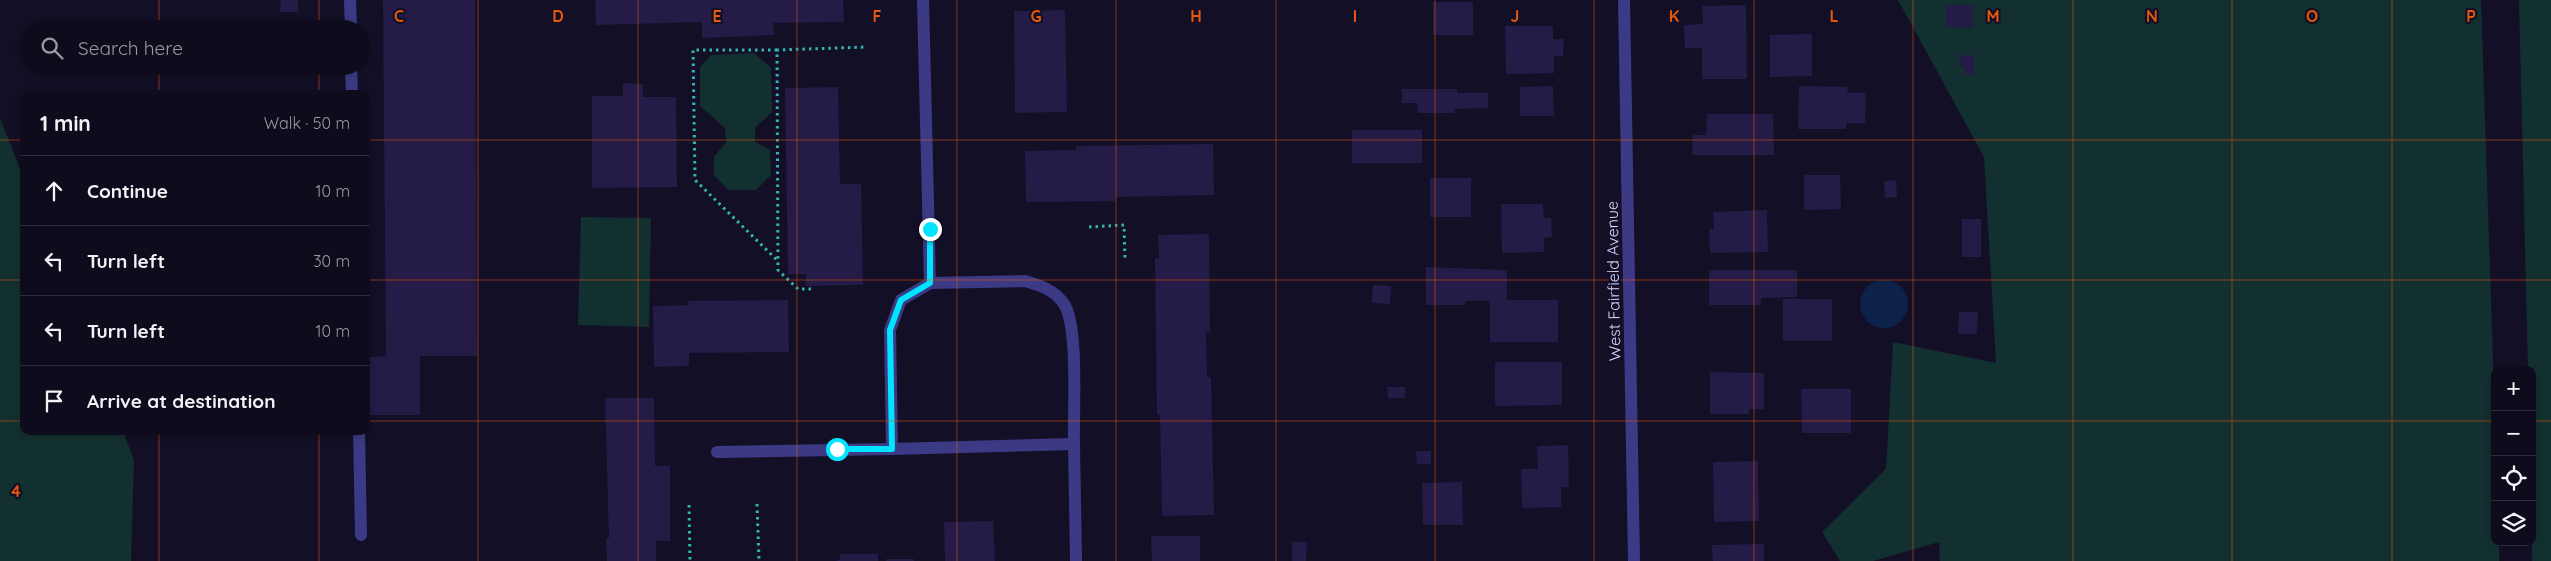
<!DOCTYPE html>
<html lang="en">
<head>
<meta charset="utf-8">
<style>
	:root { --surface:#0e0b1c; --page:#1c1929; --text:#f1f3f6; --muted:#9b9ba3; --line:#2e2b3b }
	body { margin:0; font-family:Quicksand,sans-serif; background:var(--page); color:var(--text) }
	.controls { position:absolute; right:15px; bottom:15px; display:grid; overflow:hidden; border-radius:10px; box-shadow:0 2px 8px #0003 }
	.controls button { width:45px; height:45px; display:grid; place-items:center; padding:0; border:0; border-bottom:1px solid var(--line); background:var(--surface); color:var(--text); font:25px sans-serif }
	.stop { position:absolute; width:15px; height:15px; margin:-11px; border:4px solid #00e5ff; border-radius:50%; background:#fff }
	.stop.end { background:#00e5ff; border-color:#fff; box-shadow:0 1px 5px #0008 }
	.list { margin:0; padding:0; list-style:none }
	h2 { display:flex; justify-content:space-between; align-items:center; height:65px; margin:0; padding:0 20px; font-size:21px }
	h2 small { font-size:16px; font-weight:400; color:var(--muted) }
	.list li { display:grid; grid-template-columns:32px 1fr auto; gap:15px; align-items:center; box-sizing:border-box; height:70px; padding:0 20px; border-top:1px solid var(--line) }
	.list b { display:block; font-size:19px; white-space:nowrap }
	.list em { font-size:16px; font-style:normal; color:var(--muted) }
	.icon { flex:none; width:28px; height:28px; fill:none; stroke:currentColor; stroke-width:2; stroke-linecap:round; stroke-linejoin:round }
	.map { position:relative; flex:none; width:2551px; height:561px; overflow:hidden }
	.search { position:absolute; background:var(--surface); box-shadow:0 2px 8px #0003; left:20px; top:20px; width:350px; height:55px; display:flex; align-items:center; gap:12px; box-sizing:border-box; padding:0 18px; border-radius:28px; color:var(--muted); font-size:19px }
	.panel { position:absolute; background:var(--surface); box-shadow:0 2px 8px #0003; left:20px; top:90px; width:350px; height:345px; border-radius:10px }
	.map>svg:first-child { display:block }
</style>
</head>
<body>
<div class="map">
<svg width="2551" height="561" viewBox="0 0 2551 561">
	<rect width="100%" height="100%" fill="#130f26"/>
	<g fill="#12302f">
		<polygon points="1898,0 2481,0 2495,421 2495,542 2499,542 2499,561 1940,561 1939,542 1873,561 1840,561 1822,532 1886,469 1893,342 1996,363 1984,157"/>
		<polygon points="2519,0 2551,0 2551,561 2532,561 2532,370 2528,370"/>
		<polygon points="754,53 771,68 772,112 755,128 755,142 770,150 771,175 756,190 728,190 714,175 714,157 726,142 725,128 700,106 700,67 711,55"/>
		<polygon points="0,118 24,179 24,431 123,431 134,460 131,561 0,561"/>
		<polygon points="581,217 651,218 649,327 578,325"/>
	</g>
	<circle fill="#0c2248" cx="1884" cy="304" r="24"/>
	<g fill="#241b47">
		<polygon points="281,0 298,0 298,12 280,12"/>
		<polygon points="383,0 475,0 477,356 420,356 420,415 370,415 370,357 386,356"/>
		<polygon points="595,0 843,0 844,22 773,23 774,35 702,38 702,22 596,25"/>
		<rect x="1433" y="2" width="40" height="33"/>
		<polygon points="1746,5 1747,79 1702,79 1702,48 1685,48 1684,25 1703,24 1702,6"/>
		<polygon points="1946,5 1973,5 1973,28 1946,27"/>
		<polygon points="1065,10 1067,112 1015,113 1014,11"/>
		<polygon points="1505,26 1553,26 1553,39 1564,39 1563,56 1554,56 1554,73 1506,74"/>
		<polygon points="1812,34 1812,76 1770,77 1770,35"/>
		<polygon points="1960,55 1974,55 1974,74 1964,74 1965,67 1960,68"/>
		<polygon points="623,83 643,84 643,97 676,97 677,187 592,188 592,96 623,96"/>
		<polygon points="1553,86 1554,116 1520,116 1520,87"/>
		<polygon points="1799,86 1848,87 1847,93 1866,93 1865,123 1846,123 1846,129 1798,129"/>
		<polygon points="838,87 840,184 861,184 863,285 806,286 806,274 788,274 785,88"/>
		<polygon points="1402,89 1457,89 1457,93 1488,93 1488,108 1455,109 1455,113 1418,113 1417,103 1402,103"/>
		<polygon points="1707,114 1773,114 1774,155 1692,155 1693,135 1706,135"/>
		<rect x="1352" y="130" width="70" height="33"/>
		<polygon points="1213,144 1214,195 1115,197 1115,201 1026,202 1025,151 1076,150 1076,146"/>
		<polygon points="1804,175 1840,175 1841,209 1804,210"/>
		<rect x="1430" y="178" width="41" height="39"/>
		<polygon points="1896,180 1897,197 1885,198 1884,181"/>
		<polygon points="1501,204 1543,204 1544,218 1551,218 1552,237 1544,238 1544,252 1502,253"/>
		<polygon points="1767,210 1768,252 1710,253 1709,229 1714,229 1713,212"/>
		<rect x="1962" y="219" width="19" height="38"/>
		<polygon points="1209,234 1210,332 1206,332 1207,377 1211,377 1214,515 1162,516 1160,415 1157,415 1155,258 1159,258 1158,235"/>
		<polygon points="1426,267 1507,270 1507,300 1558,300 1558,342 1490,342 1490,301 1465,301 1465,305 1426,305"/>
		<polygon points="1709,270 1797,270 1797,297 1761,298 1761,305 1709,305"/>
		<polygon points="1373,285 1391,286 1390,304 1372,303"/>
		<rect x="1783" y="299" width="49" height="42"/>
		<polygon points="788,300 789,352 689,353 689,366 654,367 653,306 689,305 688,301"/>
		<polygon points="1959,312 1978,312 1977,334 1958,334"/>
		<polygon points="1495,362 1562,362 1562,405 1495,406"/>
		<polygon points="1710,372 1764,373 1764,409 1749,409 1749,414 1710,414"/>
		<polygon points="1387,387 1405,387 1405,398 1388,398"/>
		<polygon points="1801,389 1851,389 1851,433 1802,433"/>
		<polygon points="605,398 654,398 655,466 670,466 670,541 656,541 656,561 607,561 606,538 609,538"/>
		<polygon points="1568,445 1569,487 1561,487 1561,507 1522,508 1521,469 1538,469 1537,446"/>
		<polygon points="1416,451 1431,451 1431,464 1417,464"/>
		<polygon points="1758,461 1759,521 1714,522 1713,462"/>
		<polygon points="1462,482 1463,525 1423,525 1422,483"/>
		<polygon points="993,521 995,561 945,561 944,522"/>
		<polygon points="1151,536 1200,536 1200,561 1152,561"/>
		<polygon points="1292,542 1307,542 1306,561 1292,561"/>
		<polygon points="1764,544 1764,561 1713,561 1712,545"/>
		<polygon points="840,554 878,554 878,561 836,561 840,559"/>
		<rect x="886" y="559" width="28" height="2"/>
	</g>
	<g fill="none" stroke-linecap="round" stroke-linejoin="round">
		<g stroke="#2fb8b0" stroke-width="3" stroke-dasharray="2.5 4" stroke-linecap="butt">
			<polyline points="777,50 693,50 695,180 778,261"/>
			<polyline points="1089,227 1124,225 1125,258"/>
			<polyline points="811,289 798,289 778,270 777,50 867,47"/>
			<polyline points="757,504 759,561"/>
			<polyline points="689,505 690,561"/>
		</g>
		<g stroke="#3d3a85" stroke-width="12">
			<polyline points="350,0 351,29"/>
			<polyline points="923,0 930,283"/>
			<polyline points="1624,0 1634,561"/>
			<polyline points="351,66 352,94"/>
			<path d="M 1025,281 C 1039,285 1055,290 1064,304 C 1079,326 1073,414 1074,444 L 892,449 L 890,330 L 901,300 L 930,283 Z"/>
			<polyline points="359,431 361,535"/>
			<polyline points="1074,444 1076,561"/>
			<polyline points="717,452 892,449"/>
		</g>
	</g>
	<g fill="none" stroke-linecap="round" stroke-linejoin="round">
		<polyline stroke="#00e5ff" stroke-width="6" points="837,449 892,449 890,330 901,300 930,283 930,229"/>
	</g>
	<path fill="none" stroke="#e8590c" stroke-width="1" stroke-opacity="0.55" d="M 159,0 L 159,29M 319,0 L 319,29M 478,0 L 478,561M 638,0 L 638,561M 797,0 L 797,561M 957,0 L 957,561M 1116,0 L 1116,561M 1276,0 L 1276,561M 1435,0 L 1435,561M 1594,0 L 1594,561M 1754,0 L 1754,561M 1913,0 L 1913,561M 2073,0 L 2073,561M 2232,0 L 2232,561M 2392,0 L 2392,561M 159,66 L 159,94M 319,66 L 319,94M 0,140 L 24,140M 366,140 L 2551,140M 0,280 L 24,280M 366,280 L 2551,280M 0,421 L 24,421M 366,421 L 2495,421M 2532,421 L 2551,421M 159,431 L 159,561M 319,431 L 319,561"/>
	<g text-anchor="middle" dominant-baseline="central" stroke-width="4.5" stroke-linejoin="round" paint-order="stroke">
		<g font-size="16" fill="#d9d4ff" stroke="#130f26">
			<text transform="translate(1613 281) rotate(-91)">West Fairfield Avenue</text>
		</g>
	</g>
	<g font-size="16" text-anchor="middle" font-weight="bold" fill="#e8590c" stroke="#130f26" stroke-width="4.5" stroke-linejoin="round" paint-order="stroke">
		<text x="399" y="22">C</text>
		<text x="558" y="22">D</text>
		<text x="717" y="22">E</text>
		<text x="877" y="22">F</text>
		<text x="1036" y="22">G</text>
		<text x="1196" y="22">H</text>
		<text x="1355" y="22">I</text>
		<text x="1515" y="22">J</text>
		<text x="1674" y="22">K</text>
		<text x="1834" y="22">L</text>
		<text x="1993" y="22">M</text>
		<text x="2152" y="22">N</text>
		<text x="2312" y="22">O</text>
		<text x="2471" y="22">P</text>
		<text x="16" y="497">4</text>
	</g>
</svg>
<div class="controls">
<button>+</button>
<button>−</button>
<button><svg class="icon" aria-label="locate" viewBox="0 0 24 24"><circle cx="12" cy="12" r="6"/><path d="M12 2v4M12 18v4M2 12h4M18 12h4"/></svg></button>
<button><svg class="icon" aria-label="layers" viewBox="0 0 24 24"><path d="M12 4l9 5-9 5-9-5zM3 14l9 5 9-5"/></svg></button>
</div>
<div class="stop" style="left:837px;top:449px"></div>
<div class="stop end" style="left:930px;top:229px"></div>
<div class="search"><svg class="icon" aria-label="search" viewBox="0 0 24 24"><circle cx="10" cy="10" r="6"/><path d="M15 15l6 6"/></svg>Search here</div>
<section class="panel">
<h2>1 min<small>Walk · 50 m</small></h2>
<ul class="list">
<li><svg class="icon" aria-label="ahead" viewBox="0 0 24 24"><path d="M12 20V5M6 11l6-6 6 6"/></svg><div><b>Continue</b></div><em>10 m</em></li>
<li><svg class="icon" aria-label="left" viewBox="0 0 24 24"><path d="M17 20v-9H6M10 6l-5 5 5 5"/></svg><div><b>Turn left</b></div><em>30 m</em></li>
<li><svg class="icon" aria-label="left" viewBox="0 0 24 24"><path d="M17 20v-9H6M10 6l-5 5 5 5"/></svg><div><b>Turn left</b></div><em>10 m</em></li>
<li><svg class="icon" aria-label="arrive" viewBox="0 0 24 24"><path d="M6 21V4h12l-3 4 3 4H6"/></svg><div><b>Arrive at destination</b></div></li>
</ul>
</section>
</div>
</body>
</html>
